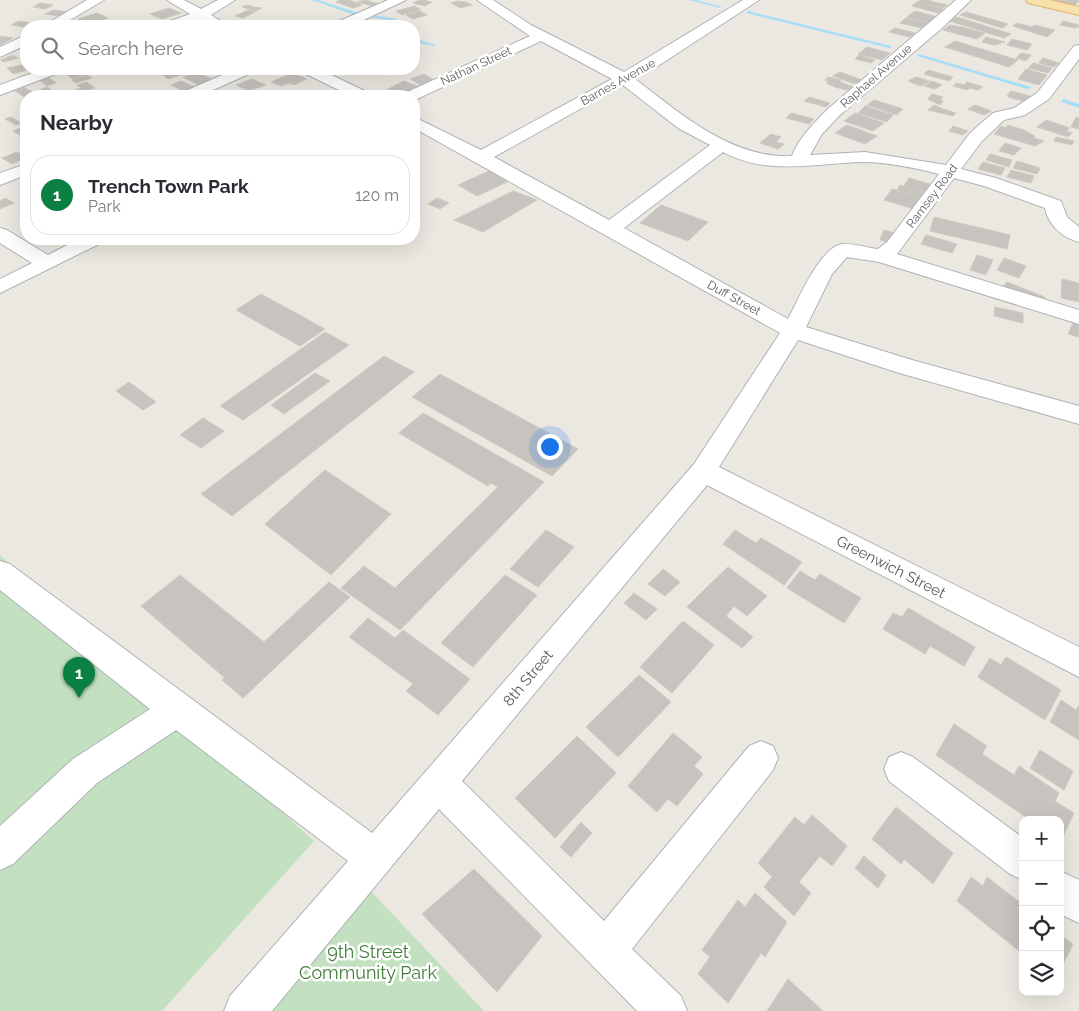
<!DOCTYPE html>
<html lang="en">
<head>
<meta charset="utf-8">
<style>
	:root { --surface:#fff; --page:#f2f2f3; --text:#2b2b33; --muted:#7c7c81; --line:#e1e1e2; --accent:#0b8043 }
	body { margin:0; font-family:Raleway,sans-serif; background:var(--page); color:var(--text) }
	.controls { position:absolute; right:15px; bottom:15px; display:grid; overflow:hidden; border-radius:10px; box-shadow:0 5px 20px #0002 }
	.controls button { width:45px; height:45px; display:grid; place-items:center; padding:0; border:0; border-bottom:1px solid var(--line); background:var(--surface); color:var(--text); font:25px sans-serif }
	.you { position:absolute; left:549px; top:446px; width:18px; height:18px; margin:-12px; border:4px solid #fff; border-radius:50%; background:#1a73e8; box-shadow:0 0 0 8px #1a73e833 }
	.badge { display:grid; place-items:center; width:32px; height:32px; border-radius:50%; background:var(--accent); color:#fff; font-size:16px; font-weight:700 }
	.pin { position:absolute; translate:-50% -41px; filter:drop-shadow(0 1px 2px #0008) }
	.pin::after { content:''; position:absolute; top:26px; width:18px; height:15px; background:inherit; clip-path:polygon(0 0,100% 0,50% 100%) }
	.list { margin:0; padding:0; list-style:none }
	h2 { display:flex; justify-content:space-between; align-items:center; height:65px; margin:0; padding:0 20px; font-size:21px }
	h2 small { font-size:16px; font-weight:400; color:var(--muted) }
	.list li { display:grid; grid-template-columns:32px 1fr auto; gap:15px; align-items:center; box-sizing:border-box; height:80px; margin:0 10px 10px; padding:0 10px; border:1px solid var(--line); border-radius:20px }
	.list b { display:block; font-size:19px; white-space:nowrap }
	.list p { margin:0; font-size:16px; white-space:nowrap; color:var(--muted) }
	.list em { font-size:16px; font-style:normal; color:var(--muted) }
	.icon { flex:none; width:28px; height:28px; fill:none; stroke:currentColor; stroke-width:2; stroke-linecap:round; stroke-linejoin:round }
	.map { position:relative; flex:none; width:1079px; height:1011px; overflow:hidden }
	.search { position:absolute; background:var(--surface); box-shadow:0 5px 20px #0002; left:20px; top:20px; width:400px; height:55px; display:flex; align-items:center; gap:12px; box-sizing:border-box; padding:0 18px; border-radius:20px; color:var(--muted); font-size:19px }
	.panel { position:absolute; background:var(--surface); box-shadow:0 5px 20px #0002; left:20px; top:90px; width:400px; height:155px; border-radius:20px }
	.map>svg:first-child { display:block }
</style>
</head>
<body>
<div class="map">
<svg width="1079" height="1011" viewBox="0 0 1079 1011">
	<rect width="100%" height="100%" fill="#ebe8e1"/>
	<g fill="#c3e1c0">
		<polygon points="0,555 314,841 162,1011 0,1011"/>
		<polygon points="366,886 484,1011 268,1011"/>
	</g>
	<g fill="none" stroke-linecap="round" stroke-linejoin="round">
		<g fill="#a6ddf7" fill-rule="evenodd">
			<polygon points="312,0 318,0 355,12 396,19 407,26 402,26 393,21 352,14"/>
			<polygon points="689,0 696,0 722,7 720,8"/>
			<polygon points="748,11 891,46 891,47 889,48 746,13"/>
			<polygon points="414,35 422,41 436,45 434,46 418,43 414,38"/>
			<polygon points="919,54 1031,87 1031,88 1027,89 917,56 917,55"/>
			<polygon points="1064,99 1079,104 1079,108 1062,102 1062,100"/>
		</g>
	</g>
	<g fill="#c7c3be" stroke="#cfc9c0">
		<polygon points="341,0 349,0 362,5 353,8 336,2"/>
		<polygon points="365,0 382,5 376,7 357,2"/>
		<polygon points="420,0 423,0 432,2 425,6 413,3"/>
		<polygon points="920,0 926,0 947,5 943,8 918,2"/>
		<polygon points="1053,0 1079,0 1079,1 1075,5"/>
		<polygon points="458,1 466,2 472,5 460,8 451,3"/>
		<polygon points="917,2 943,9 938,13 912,6"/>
		<polygon points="40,3 53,5 45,9 33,7"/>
		<polygon points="247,5 254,7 262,8 255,11 242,7"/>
		<polygon points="415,6 421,10 402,15 396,11"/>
		<polygon points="169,8 181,13 162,19 150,14"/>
		<polygon points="53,10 68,12 59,16 45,14"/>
		<polygon points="248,10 255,12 243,18 235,16"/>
		<polygon points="420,11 427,15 413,19 406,15"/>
		<polygon points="915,11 937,17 929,23 907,17"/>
		<polygon points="966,12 1008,24 1002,28 960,15"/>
		<polygon points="97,13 108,18 87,24 78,19"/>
		<polygon points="957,17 1011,34 1004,38 950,21"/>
		<polygon points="906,18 927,23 921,28 900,23"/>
		<polygon points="19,21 32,23 24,27 11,25"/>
		<polygon points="1063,21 1079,25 1079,26 1076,28 1060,25"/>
		<polygon points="1016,23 1032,27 1034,25 1055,30 1047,37 1013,26"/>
		<polygon points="950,25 962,27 985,33 977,39 943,30"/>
		<polygon points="895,28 915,33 910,37 889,32"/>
		<polygon points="0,36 13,38 0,45"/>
		<polygon points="986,37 1005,42 994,45 982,42"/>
		<polygon points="1012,39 1032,44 1027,50 1007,45"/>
		<polygon points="955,41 1018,60 1009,67 945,47"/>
		<polygon points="867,47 890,53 882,60 858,54"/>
		<polygon points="1021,53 1031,55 1026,61 1016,58"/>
		<polygon points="13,55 18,58 4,62 0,60"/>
		<polygon points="859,55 875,60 871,63 855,59"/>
		<polygon points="1043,58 1059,63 1054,67 1039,63"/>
		<polygon points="1033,63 1052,68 1048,73 1028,68"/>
		<polygon points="22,65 27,70 13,74 7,68"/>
		<polygon points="73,69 78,69 86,74 73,79 63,72"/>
		<polygon points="138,69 143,72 133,75 127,71"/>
		<polygon points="174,69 181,69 187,73 168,79 160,73"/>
		<polygon points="1026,69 1047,75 1039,85 1018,79"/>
		<polygon points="928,70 953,77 949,81 924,74"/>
		<polygon points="196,72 212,79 198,85 183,77"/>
		<polygon points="840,72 862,80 855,84 833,76"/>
		<polygon points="292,73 307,79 294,85 289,83 281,86 271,82"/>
		<polygon points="424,74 436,81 422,86 410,79"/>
		<polygon points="87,75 92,78 76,83 72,80"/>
		<polygon points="48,77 56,83 47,86 39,80"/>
		<polygon points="828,77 841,80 840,82 856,88 846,90 835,87 826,83 829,81 825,80"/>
		<polygon points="916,77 930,81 921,86 908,81"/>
		<polygon points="252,79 266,85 248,91 236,85"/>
		<polygon points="181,81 200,89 190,94 171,85"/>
		<polygon points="404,81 420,87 401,96 387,94 391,92 386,90"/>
		<polygon points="932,81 942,85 935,89 924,86"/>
		<polygon points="87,82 95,88 79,93 75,90 81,88 77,85"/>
		<polygon points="967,82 983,87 978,90 970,88 967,90 953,86 957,83 964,85"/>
		<polygon points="24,87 34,93 24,97 14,90"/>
		<polygon points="47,87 56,93 46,96 37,91"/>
		<polygon points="1011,91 1030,96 1026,102 1011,98 1007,96"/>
		<polygon points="932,94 943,97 940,100 943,101 940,105 928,99"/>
		<polygon points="809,97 830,103 826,107 804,101"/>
		<polygon points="874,100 903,109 897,115 867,105"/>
		<polygon points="934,105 943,109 956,113 953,116 928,110"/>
		<polygon points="975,105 991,111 984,115 968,109"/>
		<polygon points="865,106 893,115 887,122 858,113"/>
		<polygon points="791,113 814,119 809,124 786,118"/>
		<polygon points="855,113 884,123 873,131 844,121"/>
		<polygon points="11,117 22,123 16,125 5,119"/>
		<polygon points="1076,117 1079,118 1079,129 1071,127"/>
		<polygon points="1046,120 1070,128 1066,131 1072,133 1068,137 1037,127"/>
		<polygon points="847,125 877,136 865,144 835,133"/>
		<polygon points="1008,125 1024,130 1035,136 1034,138 1044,141 1035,146 994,134 1001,126 1006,128"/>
		<polygon points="26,126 26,135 22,136 13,131"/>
		<polygon points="953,126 968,131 963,135 949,131"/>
		<polygon points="771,134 781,137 776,142 784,144 778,149 760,143"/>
		<polygon points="1056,137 1074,141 1072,145 1054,141"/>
		<polygon points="1005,143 1021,148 1014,155 999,151"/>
		<polygon points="17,152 26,158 12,164 2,158"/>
		<polygon points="990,154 1012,160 1009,167 986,160"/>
		<polygon points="1017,161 1040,168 1037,174 1013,168"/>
		<polygon points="983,162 1005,168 1001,175 978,169"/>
		<polygon points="1011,170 1034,176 1031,183 1007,177"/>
		<polygon points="489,171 507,182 477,196 458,185"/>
		<polygon points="909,178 930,184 925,192 904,186"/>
		<polygon points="900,185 924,192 921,197 897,190"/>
		<polygon points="892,189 921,197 914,209 884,200"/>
		<polygon points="513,191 537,200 483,232 454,220"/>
		<polygon points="5,198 14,203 0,209 0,201"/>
		<polygon points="437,198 449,203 440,209 428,204"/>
		<polygon points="661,205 708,222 688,241 640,223"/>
		<polygon points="934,217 1010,235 1007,249 930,231"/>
		<polygon points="884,230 898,234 895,244 880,240"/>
		<polygon points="926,235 957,244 952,253 921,244"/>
		<polygon points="977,255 993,260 986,275 970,270"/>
		<polygon points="1004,258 1026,266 1019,278 997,270"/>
		<polygon points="1062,279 1079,283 1079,302 1061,298"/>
		<polygon points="1007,282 1045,297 1040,303 1002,287"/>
		<polygon points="261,294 325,329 300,346 236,310"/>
		<polygon points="995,307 1023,313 1023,323 994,316"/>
		<polygon points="1075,319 1079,320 1079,337 1068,334"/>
		<polygon points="325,332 349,345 243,420 220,406"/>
		<polygon points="384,356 414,372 232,516 201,494"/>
		<polygon points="315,373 330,381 284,414 271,405"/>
		<polygon points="440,374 578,449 552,476 412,397"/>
		<polygon points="129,382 156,402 143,410 116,391"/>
		<polygon points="423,413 511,463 488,486 399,433"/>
		<polygon points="203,418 224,431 201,448 180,435"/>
		<polygon points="511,463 544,482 400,630 341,588 364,566 395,588 498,487 491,483"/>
		<polygon points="325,470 391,514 331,575 265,524"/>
		<polygon points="546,530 574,547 538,587 510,569"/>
		<polygon points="735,530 756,543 761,538 802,562 784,585 723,544"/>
		<polygon points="728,567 767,596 747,616 708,586"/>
		<polygon points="663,569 680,582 665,596 648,584"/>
		<polygon points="800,571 815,580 820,574 861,598 844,623 787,588"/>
		<polygon points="180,575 264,642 329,582 350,597 243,698 222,680 225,678 141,606"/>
		<polygon points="505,575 537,595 473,667 441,643"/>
		<polygon points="708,586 734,606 726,616 753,637 742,648 687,607"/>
		<polygon points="634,593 657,609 646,620 624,603"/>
		<polygon points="908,608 975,647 964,666 930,646 925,654 883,629 893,613 902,617"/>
		<polygon points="368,618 395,638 403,630 470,679 438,715 406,691 413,684 349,637"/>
		<polygon points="683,621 714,645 672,693 640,667"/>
		<polygon points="1006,657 1061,690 1045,720 978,677 990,658 1001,665"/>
		<polygon points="639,675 671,702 618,757 586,727"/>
		<polygon points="1061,700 1076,710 1079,705 1079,740 1050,722"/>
		<polygon points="954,724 987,746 982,754 1014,775 1019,766 1059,793 1055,801 1074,813 1061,841 1060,820 1030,820 936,755"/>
		<polygon points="673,733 702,757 694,766 703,774 677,806 668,799 657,812 628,786"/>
		<polygon points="577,736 616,773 555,838 515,798"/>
		<polygon points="1040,750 1073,771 1064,790 1030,768"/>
		<polygon points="896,807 953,853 933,884 904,859 901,864 872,839"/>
		<polygon points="812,815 847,846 832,866 820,856 799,882 811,893 794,916 764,887 772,877 758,863 795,817 804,825"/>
		<polygon points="581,822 592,833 571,857 560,847"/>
		<polygon points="864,856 886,875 878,888 855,868"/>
		<polygon points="474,869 542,936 497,992 422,914"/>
		<polygon points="971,877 983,886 987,877 1023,905 1023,954 957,901"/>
		<polygon points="755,893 787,922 765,957 761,953 728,1003 698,974 710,957 702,950 738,900 745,907"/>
		<polygon points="1060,934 1073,944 1060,971"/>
		<polygon points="788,979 823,1011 767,1011"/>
	</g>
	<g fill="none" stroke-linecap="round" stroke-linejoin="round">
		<g stroke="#afb3b6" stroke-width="2">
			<g id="minor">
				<polygon points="87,0 104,0 60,26 43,26"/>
				<polygon points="167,0 184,0 201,9 218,0 235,0 211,15 229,26 212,26 200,20 182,26 163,26 165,23 190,14"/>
				<polygon points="388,0 406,0 351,26 333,26 335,23"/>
				<path d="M 477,0 L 493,0 L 531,25 L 624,72 L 743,0 L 759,0 L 661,64 L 635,79 C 680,113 731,159 792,156 C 799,137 815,122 829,108 L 956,0 L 971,0 L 942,28 L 840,115 L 822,134 L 810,155 L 865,152 L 946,165 L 970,133 L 993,113 L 1014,108 L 1037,93 L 1074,46 L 1079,45 L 1079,59 L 1049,99 L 1025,115 L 1004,120 L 982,141 L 961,169 L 996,178 L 1061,201 L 1067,217 L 1079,227 L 1079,242 C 1063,238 1048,225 1045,208 L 984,186 L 954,178 L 897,254 L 1079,310 L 1079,324 L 879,262 L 847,257 L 832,274 L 806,327 L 912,360 L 1079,406 L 1079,424 L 896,372 L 798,340 L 719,467 L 1079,647 L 1079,677 L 707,485 L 462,781 L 604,921 L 749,746 L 761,741 L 773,746 L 778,758 L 773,770 L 632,949 L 681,996 L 687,1011 L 637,1011 L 439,809 L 272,1011 L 224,1011 L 230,996 L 348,861 L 176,730 L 97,783 L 13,864 L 0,870 L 0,826 L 73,759 L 150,709 L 0,590 L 0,561 L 10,564 L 372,833 L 694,464 L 780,333 L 414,128 L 414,117 L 481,150 L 612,79 L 541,41 L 417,99 L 414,100 L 414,96 L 403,96 L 405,93 L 530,36 ZM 623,85 L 678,128 L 710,145 L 609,220 L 494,157 ZM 723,152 C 766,176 816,163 863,162 C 887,162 915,168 939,174 L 887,242 L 878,249 C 867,248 853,243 843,244 C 820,246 798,301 788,319 L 624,228 Z"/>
				<polygon points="26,35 26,45 0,57 0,47"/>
				<polygon points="43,69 64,69 61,72 0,95 0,85"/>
				<polygon points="236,69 256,69 253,72 200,96 179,96 181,93"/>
				<polygon points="299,69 319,69 369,93 371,96 351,96 302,72"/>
				<polygon points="26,164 26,175 0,185 0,173"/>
				<polygon points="0,228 7,230 48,255 79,239 104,239 101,243 0,293 0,279 32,263 0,243"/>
				<polygon points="901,752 913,757 1023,838 1023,880 1010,874 889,781 884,769 889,757"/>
				<polygon points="1060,871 1079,880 1079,923 1060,914"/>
			</g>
		</g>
		<g stroke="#e4b162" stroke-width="2">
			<polygon id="major" points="1026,0 1050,0 1079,7 1079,15 1028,3"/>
		</g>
		<use href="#minor" fill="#fff" fill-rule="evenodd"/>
		<use href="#major" fill="#f7e2ab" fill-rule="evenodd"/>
	</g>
	<g text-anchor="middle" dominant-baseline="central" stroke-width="5" stroke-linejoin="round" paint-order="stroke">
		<g font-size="12" fill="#5a5e61" stroke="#fff">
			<text transform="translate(476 66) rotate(-25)">Nathan Street</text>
			<text transform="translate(876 76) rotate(-41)">Raphael Avenue</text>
			<text transform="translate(618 82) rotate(-29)">Barnes Avenue</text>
			<text transform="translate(932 196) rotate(-53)">Ramsey Road</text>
			<text transform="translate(734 298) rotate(29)">Duff Street</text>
		</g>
		<g font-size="15" fill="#5a5e61" stroke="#fff">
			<text transform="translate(891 567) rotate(27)">Greenwich Street</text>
			<text transform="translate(528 678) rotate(-50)">8th Street</text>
		</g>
		<g font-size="18" fill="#407f3b" stroke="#fff">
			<text x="368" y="951">9th Street<tspan x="368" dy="21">Community Park</tspan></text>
		</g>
	</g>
</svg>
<div class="controls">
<button>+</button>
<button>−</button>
<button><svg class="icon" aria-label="locate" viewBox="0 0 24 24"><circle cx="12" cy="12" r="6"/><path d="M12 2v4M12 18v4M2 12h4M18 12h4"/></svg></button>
<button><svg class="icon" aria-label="layers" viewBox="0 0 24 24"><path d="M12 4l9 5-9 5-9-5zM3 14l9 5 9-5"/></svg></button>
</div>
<div class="you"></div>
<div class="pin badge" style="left:79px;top:698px">1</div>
<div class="search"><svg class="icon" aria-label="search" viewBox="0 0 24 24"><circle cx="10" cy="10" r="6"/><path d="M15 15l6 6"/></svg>Search here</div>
<section class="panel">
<h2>Nearby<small></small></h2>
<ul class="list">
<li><span class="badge">1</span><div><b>Trench Town Park</b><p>Park</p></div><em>120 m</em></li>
</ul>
</section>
</div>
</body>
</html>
